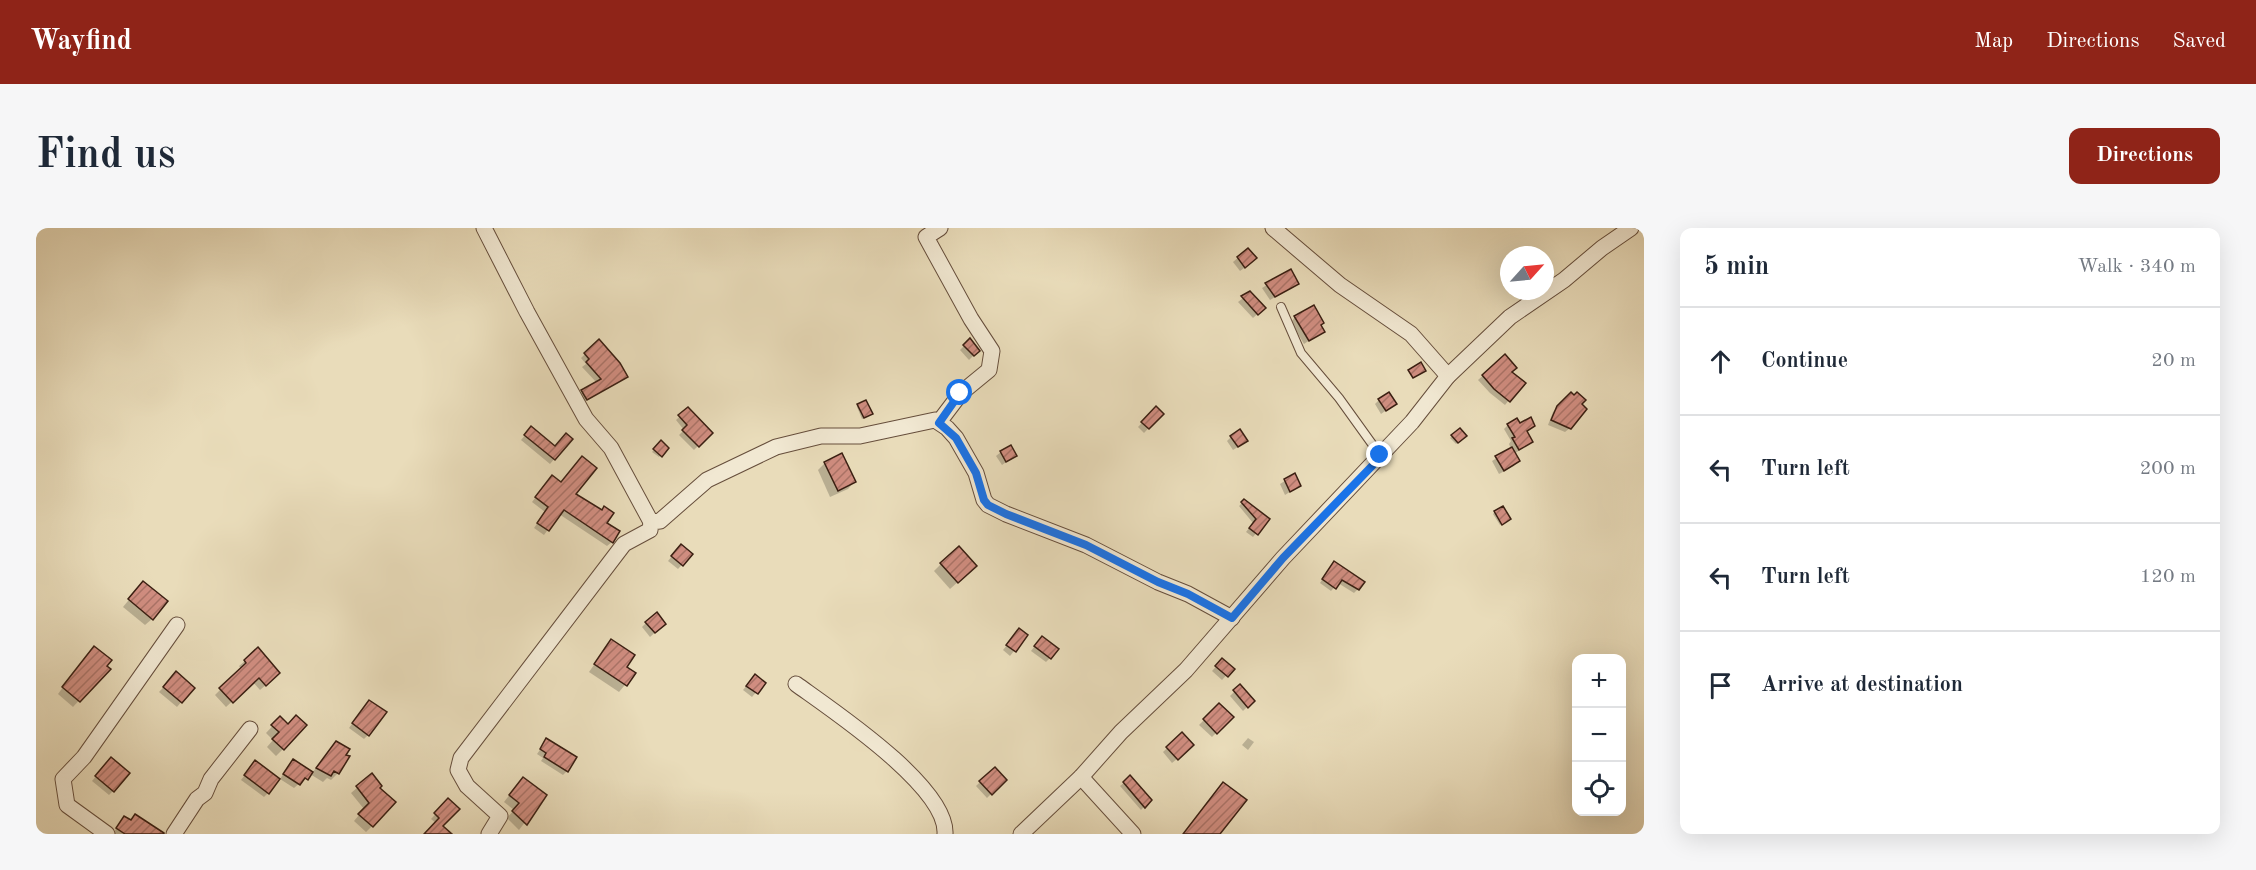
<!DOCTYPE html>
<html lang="en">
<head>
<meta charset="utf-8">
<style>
	:root { --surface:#fff; --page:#f6f6f7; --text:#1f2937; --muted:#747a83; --line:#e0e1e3; --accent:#8f2418 }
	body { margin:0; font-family:"Old Standard TT",serif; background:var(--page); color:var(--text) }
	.controls { position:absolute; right:18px; bottom:18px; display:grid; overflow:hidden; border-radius:12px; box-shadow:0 6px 24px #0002 }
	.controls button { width:54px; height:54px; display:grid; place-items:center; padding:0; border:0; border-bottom:2px solid var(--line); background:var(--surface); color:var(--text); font:30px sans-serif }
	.compass { position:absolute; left:1464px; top:18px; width:54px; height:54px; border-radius:50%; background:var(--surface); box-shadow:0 6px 24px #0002; rotate:63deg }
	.stop { position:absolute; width:18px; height:18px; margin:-14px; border:4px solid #1a73e8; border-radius:50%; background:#fff }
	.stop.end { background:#1a73e8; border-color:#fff; box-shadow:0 2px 6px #0008 }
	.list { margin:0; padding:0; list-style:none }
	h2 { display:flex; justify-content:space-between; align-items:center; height:78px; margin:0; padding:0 24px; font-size:26px }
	h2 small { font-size:20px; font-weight:400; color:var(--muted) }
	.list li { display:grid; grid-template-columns:39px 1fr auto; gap:18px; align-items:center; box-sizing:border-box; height:108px; padding:0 24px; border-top:2px solid var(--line) }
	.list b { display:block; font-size:22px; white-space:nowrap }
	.list em { font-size:20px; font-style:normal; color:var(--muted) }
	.icon { flex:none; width:33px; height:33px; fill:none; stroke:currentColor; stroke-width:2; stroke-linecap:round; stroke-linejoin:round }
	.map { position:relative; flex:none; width:1608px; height:606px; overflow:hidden; border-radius:12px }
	header { display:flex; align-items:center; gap:36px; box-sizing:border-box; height:84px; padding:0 30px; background:var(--accent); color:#fff }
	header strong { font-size:28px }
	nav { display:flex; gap:33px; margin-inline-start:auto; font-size:21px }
	.intro { display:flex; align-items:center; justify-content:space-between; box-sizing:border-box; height:144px; padding:0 36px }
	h1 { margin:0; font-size:42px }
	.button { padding:15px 27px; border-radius:12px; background:var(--accent); color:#fff; font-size:21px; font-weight:700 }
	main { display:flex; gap:36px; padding:0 36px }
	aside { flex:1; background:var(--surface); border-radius:12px; box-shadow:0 6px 24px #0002 }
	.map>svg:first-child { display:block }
</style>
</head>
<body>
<header>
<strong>Wayfind</strong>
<nav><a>Map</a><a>Directions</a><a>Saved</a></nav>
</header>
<div class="intro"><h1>Find us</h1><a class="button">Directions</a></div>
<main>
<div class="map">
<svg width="1608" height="606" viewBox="0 0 1608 606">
	<defs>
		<pattern id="building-hatch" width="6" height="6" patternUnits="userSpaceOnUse" patternTransform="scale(1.5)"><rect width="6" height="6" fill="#d08d80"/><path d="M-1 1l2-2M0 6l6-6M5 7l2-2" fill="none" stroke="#aa7367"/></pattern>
	</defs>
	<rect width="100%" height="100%" fill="#e9dcba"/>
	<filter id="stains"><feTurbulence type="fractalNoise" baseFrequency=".00333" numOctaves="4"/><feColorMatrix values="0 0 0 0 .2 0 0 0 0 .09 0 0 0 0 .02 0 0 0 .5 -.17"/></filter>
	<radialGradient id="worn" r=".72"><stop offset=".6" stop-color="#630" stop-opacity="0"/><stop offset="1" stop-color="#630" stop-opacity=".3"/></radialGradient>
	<g fill="#0003">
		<polygon points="1211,22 1215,35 1204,43 1197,34"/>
		<polygon points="1254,43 1261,56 1234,72 1226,60"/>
		<polygon points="1214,65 1228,80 1217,90 1202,74"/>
		<polygon points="1259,89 1284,97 1287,103 1268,116 1255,94"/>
		<polygon points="934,112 942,123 933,132 924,122"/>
		<polygon points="563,113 590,149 546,175 542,167 561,155 546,139 550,136 545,130"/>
		<polygon points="1469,128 1474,144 1473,172 1469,177 1454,165 1442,152"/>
		<polygon points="1530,170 1534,200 1529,204 1512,197 1517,184"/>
		<polygon points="1343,172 1359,176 1345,186 1339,176"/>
		<polygon points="822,177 834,187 826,191 821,179"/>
		<polygon points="1120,180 1126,186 1108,205 1102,199"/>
		<polygon points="652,181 675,205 658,222 643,207 648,202 640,192"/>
		<polygon points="1472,197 1496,214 1478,226 1482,233 1478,238 1463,246 1456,233 1475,221 1473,216 1475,213 1468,201"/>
		<polygon points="1424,202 1429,208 1420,216 1414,210"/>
		<polygon points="491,205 519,220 535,211 514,236 485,212"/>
		<polygon points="1195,209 1205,217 1197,222 1191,213"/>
		<polygon points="625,214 631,220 623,229 616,224"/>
		<polygon points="965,224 980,227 966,237 960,228"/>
		<polygon points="789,235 818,254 812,261 794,269 782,242"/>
		<polygon points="1258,247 1263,258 1249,267 1244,256"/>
		<polygon points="512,253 565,284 576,314 571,318 523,286 508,307 498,300 509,284 496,274"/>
		<polygon points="1208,273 1232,291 1217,309 1210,304 1217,295 1203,278"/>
		<polygon points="1459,284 1471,293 1464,297 1457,286"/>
		<polygon points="641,322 655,327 642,341 632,333"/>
		<polygon points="905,336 932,345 914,361 898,343"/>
		<polygon points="1295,338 1326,354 1322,361 1318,365 1302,355 1295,363 1284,355"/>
		<polygon points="101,362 116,391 109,397 87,379"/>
		<polygon points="610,395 624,400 614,409 606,399"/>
		<polygon points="979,407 990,408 974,428 967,422"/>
		<polygon points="575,413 589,440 598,446 583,464 553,444"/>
		<polygon points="1002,414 1014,430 1010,434 995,423"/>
		<polygon points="52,425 72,441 37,479 22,466"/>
		<polygon points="1186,432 1196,441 1186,452 1176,443"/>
		<polygon points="209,433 237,451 224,462 217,454 190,479 179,467 205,441 203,438"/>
		<polygon points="136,450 157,460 141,479 123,464"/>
		<polygon points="715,452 728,455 716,469 707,462"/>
		<polygon points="1204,458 1217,473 1207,483 1194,468"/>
		<polygon points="1183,477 1196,489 1176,509 1163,497"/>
		<polygon points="329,478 332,507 328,511 313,500"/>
		<polygon points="244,490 252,497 247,521 240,528 231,519 237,512 230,505"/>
		<polygon points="1146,506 1152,522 1136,535 1127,524"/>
		<polygon points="1212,510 1218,514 1212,522 1206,517"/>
		<polygon points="511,512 531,543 527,547 505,533 507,530 501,526"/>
		<polygon points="300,515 312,529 302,545 295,552 291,550 287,554 274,546 258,560 244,551 253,537 276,545"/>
		<polygon points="71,535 77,563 73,567 56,553"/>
		<polygon points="215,539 232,565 228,569 205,552"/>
		<polygon points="958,541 969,552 951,570 940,558"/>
		<polygon points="336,547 342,560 336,598 330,604 318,593 328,581 315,565"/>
		<polygon points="1094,550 1114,572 1105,582 1084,558"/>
		<polygon points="481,557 509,568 483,602 471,590 478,582 468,574"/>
		<polygon points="412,573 405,598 414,606 389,606 400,595 395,591"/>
		<polygon points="89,590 122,606 76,606"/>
	</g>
	<g fill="url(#building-hatch)" stroke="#3a1f12" stroke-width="1.5">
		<polygon points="1212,20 1221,30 1209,40 1201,29"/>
		<polygon points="1255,41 1263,56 1239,69 1229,55"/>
		<polygon points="1214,63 1230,80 1222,87 1205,68"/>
		<polygon points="1278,77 1288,95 1285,97 1289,104 1273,113 1258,88"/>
		<polygon points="934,110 944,123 938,128 927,117"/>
		<polygon points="563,111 584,135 592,149 551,172 545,162 565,151 550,134 553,131 548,125"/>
		<polygon points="1469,126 1481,140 1476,144 1490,155 1474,174 1458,161 1446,147"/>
		<polygon points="1385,134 1390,143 1377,150 1372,142"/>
		<polygon points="1353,164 1361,176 1350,183 1342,171"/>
		<polygon points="1535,164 1538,167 1541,164 1550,172 1546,176 1551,181 1535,201 1515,192 1521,178"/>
		<polygon points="830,172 837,186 828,190 821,176"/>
		<polygon points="1120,178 1128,186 1113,201 1105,194"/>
		<polygon points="652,179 677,205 663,219 646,202 651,197 642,187"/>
		<polygon points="1495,189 1499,198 1491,203 1497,214 1483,222 1476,210 1479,209 1471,196 1481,190 1484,195"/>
		<polygon points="495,198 519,218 530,205 537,211 519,232 488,207"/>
		<polygon points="1424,200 1431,208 1422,215 1415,207"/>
		<polygon points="1204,201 1212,213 1202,219 1194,208"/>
		<polygon points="625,212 633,220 626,229 617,221"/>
		<polygon points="975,217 981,228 970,234 964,223"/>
		<polygon points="1476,219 1484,233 1468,243 1459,228"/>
		<polygon points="806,225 820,254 802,263 788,234"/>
		<polygon points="546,228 561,240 540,266 566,282 568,278 578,285 571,295 584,303 577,315 528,282 513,303 501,295 512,279 499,269 516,247 525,254"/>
		<polygon points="1259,245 1265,258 1254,264 1248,251"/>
		<polygon points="1208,271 1234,291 1222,307 1213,300 1220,291 1205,274"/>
		<polygon points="1467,278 1475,291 1466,297 1458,283"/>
		<polygon points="645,316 657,326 647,338 635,328"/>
		<polygon points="923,318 941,338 922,355 904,335"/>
		<polygon points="1298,333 1329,354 1323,362 1306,352 1300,361 1286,351"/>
		<polygon points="107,353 132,373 117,392 92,371"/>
		<polygon points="621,384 630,396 619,405 609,394"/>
		<polygon points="983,400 992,407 980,424 970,417"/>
		<polygon points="1006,408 1023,421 1015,431 998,418"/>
		<polygon points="575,411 599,427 591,439 600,445 591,458 558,436"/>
		<polygon points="58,418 76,432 71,438 75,441 44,474 26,459"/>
		<polygon points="222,419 244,445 230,458 223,450 197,475 183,460 210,435 208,432"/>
		<polygon points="1186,430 1199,441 1192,449 1179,438"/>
		<polygon points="140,443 159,460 146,475 127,459"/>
		<polygon points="719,446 730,455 722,466 710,458"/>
		<polygon points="1204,456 1219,473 1212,480 1197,462"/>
		<polygon points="333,472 351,484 333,508 316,495"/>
		<polygon points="1183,475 1198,489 1181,506 1167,491"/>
		<polygon points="260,487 271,497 248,522 236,511 243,504 235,497 244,488 252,496"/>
		<polygon points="1146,504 1158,517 1142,532 1130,519"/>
		<polygon points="510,510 541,529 532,544 508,529 510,525 504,521"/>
		<polygon points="300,513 314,521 310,527 314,528 303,546 298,543 295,548 280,540"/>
		<polygon points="75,529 94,545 78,564 59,548"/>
		<polygon points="257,531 277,544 272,552 269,550 264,557 247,546"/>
		<polygon points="219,532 244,551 233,566 208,547"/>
		<polygon points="959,539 971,552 956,567 943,553"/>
		<polygon points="336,545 346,558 344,560 360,574 337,599 322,586 333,575 320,558"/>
		<polygon points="1094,547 1116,572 1109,580 1087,554"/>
		<polygon points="487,549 511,567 491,597 476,583 483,575 473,567"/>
		<polygon points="1187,554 1211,572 1184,606 1147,606"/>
		<polygon points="412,570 424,581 407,598 416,606 388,606 403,590 398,585"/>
		<polygon points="99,586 128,605 128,606 89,606 80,600 88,588 95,592"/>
	</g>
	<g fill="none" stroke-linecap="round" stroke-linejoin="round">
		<g stroke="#664e3c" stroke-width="10">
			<polyline id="lane" points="1245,79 1265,125 1303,170 1344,227"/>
		</g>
		<g stroke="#664e3c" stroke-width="17">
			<g id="street">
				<polyline points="448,0 491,84 550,191 575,220 615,294"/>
				<polyline points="1237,0 1304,57 1375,106 1412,148"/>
				<polyline points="903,194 925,165 953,142 956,123 935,91 890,9 904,0"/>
				<path d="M 760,456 C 796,482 912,559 909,606"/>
				<polyline points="1045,549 1097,606"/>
				<polyline points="71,606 31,577 27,551 48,529 141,397"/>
				<polyline points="138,606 161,571 169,565 175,551 214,501"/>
				<polyline points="453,606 464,588 431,558 422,542 425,530 588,316 614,302 615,294 624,293 671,252 740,219 785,208 824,208 899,192 911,200 920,210 940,245 948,272 952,277 970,286 1050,317 1122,354 1152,366 1196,390"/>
				<polyline points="985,606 1045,549 1085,504 1150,442 1247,330 1376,194 1412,148 1474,89 1528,52 1566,20 1595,0"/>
			</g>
		</g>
		<use href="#lane" stroke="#f1e8d2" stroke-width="8"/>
		<use href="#street" stroke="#f1e8d2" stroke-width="15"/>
	</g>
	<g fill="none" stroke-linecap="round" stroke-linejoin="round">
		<polyline stroke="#1a73e8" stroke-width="8" points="924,165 903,195 920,210 940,245 948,272 952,277 970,286 1050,317 1122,354 1152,366 1196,390 1247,330 1337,237 1344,227"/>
	</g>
	<rect width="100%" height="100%" filter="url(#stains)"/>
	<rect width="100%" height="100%" fill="url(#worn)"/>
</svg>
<div class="controls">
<button>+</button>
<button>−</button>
<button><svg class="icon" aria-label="locate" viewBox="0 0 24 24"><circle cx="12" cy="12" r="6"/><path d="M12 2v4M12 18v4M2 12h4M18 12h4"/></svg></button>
</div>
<svg class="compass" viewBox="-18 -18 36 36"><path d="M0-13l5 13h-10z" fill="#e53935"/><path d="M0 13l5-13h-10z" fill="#747a83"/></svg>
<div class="stop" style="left:924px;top:165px"></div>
<div class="stop end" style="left:1344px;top:227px"></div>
</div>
<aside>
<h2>5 min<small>Walk · 340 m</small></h2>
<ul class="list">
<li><svg class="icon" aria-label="ahead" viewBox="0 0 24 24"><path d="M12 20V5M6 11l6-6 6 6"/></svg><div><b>Continue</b></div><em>20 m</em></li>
<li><svg class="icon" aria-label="left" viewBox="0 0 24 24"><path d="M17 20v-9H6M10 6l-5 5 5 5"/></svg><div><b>Turn left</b></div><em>200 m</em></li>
<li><svg class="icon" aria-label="left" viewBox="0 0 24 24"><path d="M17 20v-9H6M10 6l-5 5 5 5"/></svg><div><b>Turn left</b></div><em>120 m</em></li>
<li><svg class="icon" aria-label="arrive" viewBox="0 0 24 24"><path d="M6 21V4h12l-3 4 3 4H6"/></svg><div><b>Arrive at destination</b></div></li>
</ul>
</aside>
</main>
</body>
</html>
